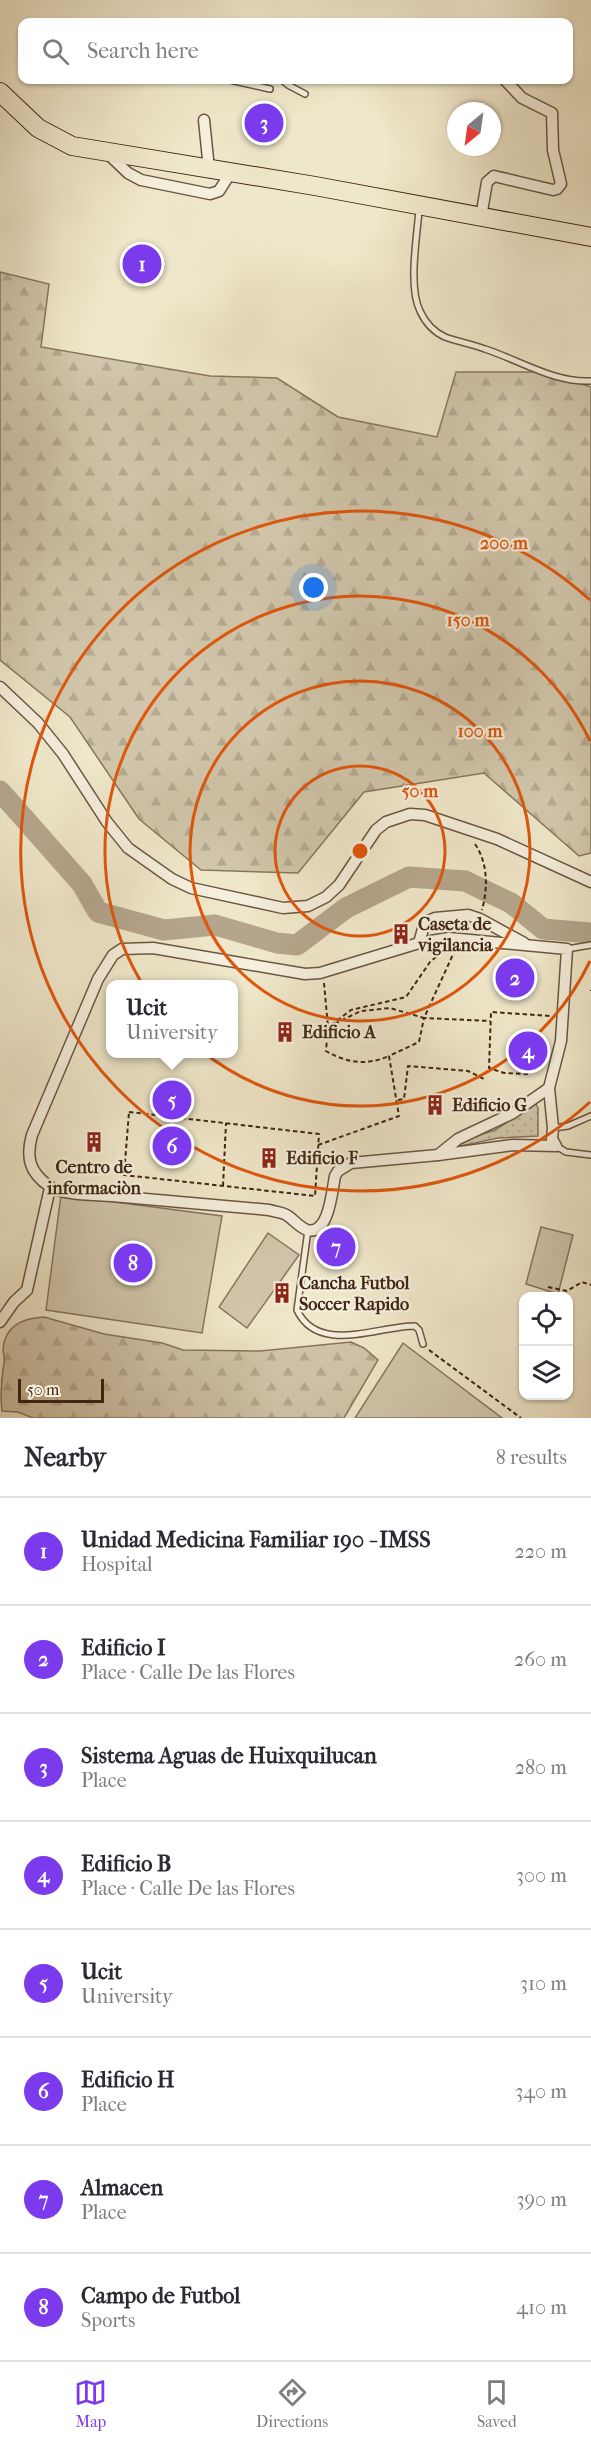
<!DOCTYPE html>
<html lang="en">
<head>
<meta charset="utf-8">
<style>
	:root { --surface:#fff; --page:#f7f7f7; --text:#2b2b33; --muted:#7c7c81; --line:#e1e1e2; --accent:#7c3aed }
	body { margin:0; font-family:"IM FELL French Canon",serif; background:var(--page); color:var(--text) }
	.controls { position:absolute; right:18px; bottom:18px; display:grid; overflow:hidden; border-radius:12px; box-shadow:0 2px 4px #0004 }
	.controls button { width:54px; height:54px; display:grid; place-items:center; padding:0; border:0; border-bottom:2px solid var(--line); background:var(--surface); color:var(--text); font:30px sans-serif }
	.compass { position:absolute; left:447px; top:102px; width:54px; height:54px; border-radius:50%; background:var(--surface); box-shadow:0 2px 4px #0004; rotate:209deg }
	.scale { position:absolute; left:18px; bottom:15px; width:86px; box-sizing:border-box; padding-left:6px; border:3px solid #402613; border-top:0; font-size:16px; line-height:21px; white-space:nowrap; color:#402613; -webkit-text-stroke:4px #f5efdd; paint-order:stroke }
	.you { position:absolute; left:314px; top:588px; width:21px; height:21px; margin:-15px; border:4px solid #fff; border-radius:50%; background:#1a73e8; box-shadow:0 0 0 9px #1a73e833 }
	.badge { display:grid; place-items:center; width:39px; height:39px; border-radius:50%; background:var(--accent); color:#fff; font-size:20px; font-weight:700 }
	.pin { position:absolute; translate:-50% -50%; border:3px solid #fff; box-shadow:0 2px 6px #0006 }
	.popup { position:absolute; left:106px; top:980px; width:132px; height:78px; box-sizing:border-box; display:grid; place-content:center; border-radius:12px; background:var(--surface); filter:drop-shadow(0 2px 4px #0005); font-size:20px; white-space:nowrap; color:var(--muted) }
	.popup b { font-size:22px; color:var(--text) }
	.popup::after { content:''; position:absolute; left:50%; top:100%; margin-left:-12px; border:12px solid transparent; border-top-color:var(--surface) }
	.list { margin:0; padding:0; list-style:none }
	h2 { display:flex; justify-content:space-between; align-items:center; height:78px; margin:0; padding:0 24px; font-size:26px }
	h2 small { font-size:20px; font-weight:400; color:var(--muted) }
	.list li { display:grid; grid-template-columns:39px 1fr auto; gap:18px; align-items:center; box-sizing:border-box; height:108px; padding:0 24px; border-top:2px solid var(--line) }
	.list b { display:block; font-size:22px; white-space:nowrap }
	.list p { margin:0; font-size:20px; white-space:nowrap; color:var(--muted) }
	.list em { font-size:20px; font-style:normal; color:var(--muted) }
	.icon { flex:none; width:33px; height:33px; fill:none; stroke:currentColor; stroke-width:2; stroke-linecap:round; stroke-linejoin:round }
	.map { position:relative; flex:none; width:591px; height:1418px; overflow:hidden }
	.search { position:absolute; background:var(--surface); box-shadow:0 2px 4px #0004; left:18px; right:18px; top:18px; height:66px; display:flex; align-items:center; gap:15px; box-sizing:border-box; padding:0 21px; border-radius:12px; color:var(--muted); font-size:22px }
	.sheet { height:942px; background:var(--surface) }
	nav { display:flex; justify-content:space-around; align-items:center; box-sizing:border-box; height:84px; border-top:2px solid var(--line); background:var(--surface); font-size:16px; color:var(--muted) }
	nav a { display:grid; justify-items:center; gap:3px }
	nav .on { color:var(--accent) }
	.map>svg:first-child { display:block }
</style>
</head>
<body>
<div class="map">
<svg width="591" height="1418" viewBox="0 0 591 1418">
	<defs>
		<pattern id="grass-dots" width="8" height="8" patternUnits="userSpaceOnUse" patternTransform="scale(1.5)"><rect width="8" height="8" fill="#d1c6ab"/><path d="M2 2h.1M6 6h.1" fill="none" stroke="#b4aa92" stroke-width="1.8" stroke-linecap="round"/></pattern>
		<pattern id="forest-firs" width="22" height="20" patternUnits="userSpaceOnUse" patternTransform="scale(1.5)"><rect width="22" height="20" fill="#d1c6ab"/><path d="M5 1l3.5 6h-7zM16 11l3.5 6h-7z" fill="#b4aa92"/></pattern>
	</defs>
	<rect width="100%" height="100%" fill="#efe7ca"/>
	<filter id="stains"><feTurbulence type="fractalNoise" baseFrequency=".00333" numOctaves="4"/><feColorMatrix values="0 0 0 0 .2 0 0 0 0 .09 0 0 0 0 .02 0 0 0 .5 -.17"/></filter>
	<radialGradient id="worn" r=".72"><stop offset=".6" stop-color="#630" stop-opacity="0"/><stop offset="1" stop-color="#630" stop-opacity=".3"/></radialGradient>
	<polygon fill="url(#grass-dots)" stroke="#88765f" stroke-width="1.5" points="536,1104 538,1108 538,1136 498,1138 451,1148 459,1142 495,1130"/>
	<g fill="url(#forest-firs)" stroke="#88765f" stroke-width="1.5">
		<polygon points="0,272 49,284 41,347 210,376 277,378 338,417 437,437 456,372 543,372 591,387 591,853 579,856 484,773 364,792 298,873 201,870 139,819 70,717 0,660"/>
		<path d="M 44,1317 L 104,1334 L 162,1343 L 183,1350 L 260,1351 L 351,1342 L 364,1348 L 378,1360 L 344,1418 L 33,1418 L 18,1412 L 2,1411 C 0,1393 1,1380 4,1363 C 5,1358 3,1353 3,1349 C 5,1325 24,1318 44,1317 Z"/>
	</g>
	<g fill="#d1c6ab" stroke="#88765f" stroke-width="1.5">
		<polygon points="61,1195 222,1216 202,1333 46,1310"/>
		<polygon points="541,1227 573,1235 558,1294 526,1284"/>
		<polygon points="268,1233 299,1255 247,1328 219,1307"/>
		<polygon points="403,1343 502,1418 355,1418"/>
	</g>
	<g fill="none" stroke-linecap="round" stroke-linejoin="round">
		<polyline stroke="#b4a58c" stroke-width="21" points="0,791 82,884 98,912 164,930 215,925 277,943 297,945 346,908 409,877 465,881 511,903 543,929 591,933"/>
		<g stroke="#6c5641" stroke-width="8">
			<g id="lane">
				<polyline points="230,80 270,89"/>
				<polyline points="282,80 288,85 305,94"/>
				<path d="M 419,210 C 417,237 408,287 420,311 C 425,322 434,332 445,337 C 458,342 473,344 485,349 C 519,360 554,383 591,381"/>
				<polyline points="567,949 591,945"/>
				<polyline points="553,1128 568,1126 591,1116"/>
				<polyline points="556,1146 566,1152 591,1155"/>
				<path d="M 308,1230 L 297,1310 C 318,1355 378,1326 415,1326 L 419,1330 L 423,1344"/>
			</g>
		</g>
		<g stroke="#6c5641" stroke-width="13">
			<g id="street">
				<polyline points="204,120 209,169"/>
				<polyline points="106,152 128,173 141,180 210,194 219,191 231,172"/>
				<polyline points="481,217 487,182 494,176 553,190 557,189 561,184 553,150 552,113 522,98 505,80"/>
				<polyline points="0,687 38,723 63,754 107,822 128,848 172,879 191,888 283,908 308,906 326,897 339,885 376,830 386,822 410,814 425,815 497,839 591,882"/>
				<path d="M 449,938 L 567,949 L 561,1041 L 549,1088 L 553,1128 L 552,1139 L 556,1146 L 513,1145 L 438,1155 L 351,1163 L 338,1171 L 335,1176 C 332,1191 329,1236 307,1230 C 299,1227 294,1220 288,1216 C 283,1212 275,1212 269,1210 C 217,1205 165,1201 112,1196 C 97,1195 60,1195 49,1186 C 29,1172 26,1157 32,1135 L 98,979 L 113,955 L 122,949 L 153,948 L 305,974 L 320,973 L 419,943 Z"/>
				<polyline points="419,943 424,925 428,921 435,918 468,915 480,919 524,943"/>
				<polyline points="438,1155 458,1139 513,1113 549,1088"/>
				<polyline points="0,1322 14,1302 27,1290 50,1188"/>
			</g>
		</g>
		<g stroke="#402613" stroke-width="20">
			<polyline id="primary" points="0,92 38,128 72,146 315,186 591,237"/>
		</g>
		<g stroke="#402613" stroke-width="2" stroke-dasharray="4.5 3" stroke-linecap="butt">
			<path d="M 475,844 C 488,863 488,888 482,910"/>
			<path d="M 324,983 L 328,1027 L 326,1051 C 347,1063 366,1066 389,1056"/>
			<polyline points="591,990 591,991"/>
			<polyline points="331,1025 351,1010 406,997 430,962 443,951"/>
			<polyline points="328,1027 361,1011 390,1008 424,1018 455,950"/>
			<polyline points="528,1074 504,1073 489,1068 491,1012 551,1016"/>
			<polyline points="398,1100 404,1099 408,1066 468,1071 486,1080"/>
			<polygon points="129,1112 319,1134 315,1196 124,1175"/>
			<polyline points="318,1145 399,1116 389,1056 419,1042 424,1018 490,1021"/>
			<polyline points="223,1186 226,1123"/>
			<polyline points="548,1287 567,1291 582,1282 591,1285"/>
			<polyline points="429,1350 521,1418"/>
		</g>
		<use href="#lane" stroke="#f5efdd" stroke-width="5"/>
		<use href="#street" stroke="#f5efdd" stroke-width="10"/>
		<use href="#primary" stroke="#efe7ca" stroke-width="18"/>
	</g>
	<g fill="none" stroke="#e0560c" stroke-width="3">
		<circle cx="360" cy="851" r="85"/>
		<circle cx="360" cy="851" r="170"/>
		<path d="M590 961A255 255 0 1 1 590 741"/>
		<path d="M590 1102A340 340 0 1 1 590 600"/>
	</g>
	<defs>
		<g id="building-bare" transform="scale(1.62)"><path d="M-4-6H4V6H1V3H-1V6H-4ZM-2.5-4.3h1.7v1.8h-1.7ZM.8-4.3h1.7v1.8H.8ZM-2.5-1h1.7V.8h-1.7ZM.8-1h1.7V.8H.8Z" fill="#8f2418" stroke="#f5efdd" stroke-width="2.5" paint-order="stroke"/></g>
	</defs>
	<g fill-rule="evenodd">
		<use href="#building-bare" x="401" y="934"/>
		<use href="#building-bare" x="285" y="1032"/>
		<use href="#building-bare" x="435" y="1105"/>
		<use href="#building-bare" x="94" y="1142"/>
		<use href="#building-bare" x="269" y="1158"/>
		<use href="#building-bare" x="282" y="1293"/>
	</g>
	<g text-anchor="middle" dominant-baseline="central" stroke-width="4.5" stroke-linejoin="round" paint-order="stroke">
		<g font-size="18" font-weight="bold" fill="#402613" stroke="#f5efdd" text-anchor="start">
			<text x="418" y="924">Caseta de<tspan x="418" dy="21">vigilancia</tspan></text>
			<text x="302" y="1032">Edificio A</text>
			<text x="452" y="1105">Edificio G</text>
			<text x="286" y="1158">Edificio F</text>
			<text x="94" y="1167" text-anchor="middle">Centro de<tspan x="94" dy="21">informaciòn</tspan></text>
			<text x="299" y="1283">Cancha Futbol<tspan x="299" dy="21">Soccer Rapido</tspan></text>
		</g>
	</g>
	<circle cx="360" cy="851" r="9" fill="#e0560c" stroke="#f5efdd" stroke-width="3"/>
	<g font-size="18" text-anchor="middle" font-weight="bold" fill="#e0560c" stroke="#f5efdd" stroke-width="4.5" stroke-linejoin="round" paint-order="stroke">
		<text x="504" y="549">200 m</text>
		<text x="468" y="626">150 m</text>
		<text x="480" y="737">100 m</text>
		<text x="420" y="797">50 m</text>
	</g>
	<rect width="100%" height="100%" filter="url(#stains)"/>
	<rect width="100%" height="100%" fill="url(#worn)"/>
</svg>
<div class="controls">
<button><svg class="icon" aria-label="locate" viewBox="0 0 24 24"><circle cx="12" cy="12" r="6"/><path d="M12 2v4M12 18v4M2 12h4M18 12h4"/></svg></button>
<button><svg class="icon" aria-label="layers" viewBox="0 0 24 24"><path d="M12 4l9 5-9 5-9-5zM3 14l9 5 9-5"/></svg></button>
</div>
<svg class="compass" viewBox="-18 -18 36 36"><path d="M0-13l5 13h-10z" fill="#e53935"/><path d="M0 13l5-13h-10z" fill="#7c7c81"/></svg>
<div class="scale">50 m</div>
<div class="you"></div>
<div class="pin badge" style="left:142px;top:264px">1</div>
<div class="pin badge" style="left:515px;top:978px">2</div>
<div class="pin badge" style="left:264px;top:123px">3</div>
<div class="pin badge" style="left:528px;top:1051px">4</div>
<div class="pin badge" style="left:172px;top:1100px">5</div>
<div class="popup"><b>Ucit</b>University</div>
<div class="pin badge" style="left:172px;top:1146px">6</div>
<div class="pin badge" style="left:336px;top:1247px">7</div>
<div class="pin badge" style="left:133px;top:1263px">8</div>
<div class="search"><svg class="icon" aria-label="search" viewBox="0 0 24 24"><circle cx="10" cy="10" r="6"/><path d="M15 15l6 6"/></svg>Search here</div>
</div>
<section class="sheet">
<h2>Nearby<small>8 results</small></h2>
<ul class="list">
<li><span class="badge">1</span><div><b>Unidad Medicina Familiar 190 - IMSS</b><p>Hospital</p></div><em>220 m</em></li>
<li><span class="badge">2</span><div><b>Edificio I</b><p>Place · Calle De las Flores</p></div><em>260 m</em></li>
<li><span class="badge">3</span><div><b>Sistema Aguas de Huixquilucan</b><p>Place</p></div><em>280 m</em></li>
<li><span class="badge">4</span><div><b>Edificio B</b><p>Place · Calle De las Flores</p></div><em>300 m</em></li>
<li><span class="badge">5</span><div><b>Ucit</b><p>University</p></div><em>310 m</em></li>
<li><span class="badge">6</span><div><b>Edificio H</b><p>Place</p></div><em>340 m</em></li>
<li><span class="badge">7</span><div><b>Almacen</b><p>Place</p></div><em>390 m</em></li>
<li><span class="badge">8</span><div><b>Campo de Futbol</b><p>Sports</p></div><em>410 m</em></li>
</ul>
</section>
<nav>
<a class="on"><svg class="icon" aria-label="map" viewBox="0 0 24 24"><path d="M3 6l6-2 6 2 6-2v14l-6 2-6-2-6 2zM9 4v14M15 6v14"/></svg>Map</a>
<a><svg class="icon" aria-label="directions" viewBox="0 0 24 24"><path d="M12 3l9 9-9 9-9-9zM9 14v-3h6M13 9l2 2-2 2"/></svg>Directions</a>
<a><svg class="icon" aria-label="saved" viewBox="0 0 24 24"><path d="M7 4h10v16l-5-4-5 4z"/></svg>Saved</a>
</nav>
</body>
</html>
